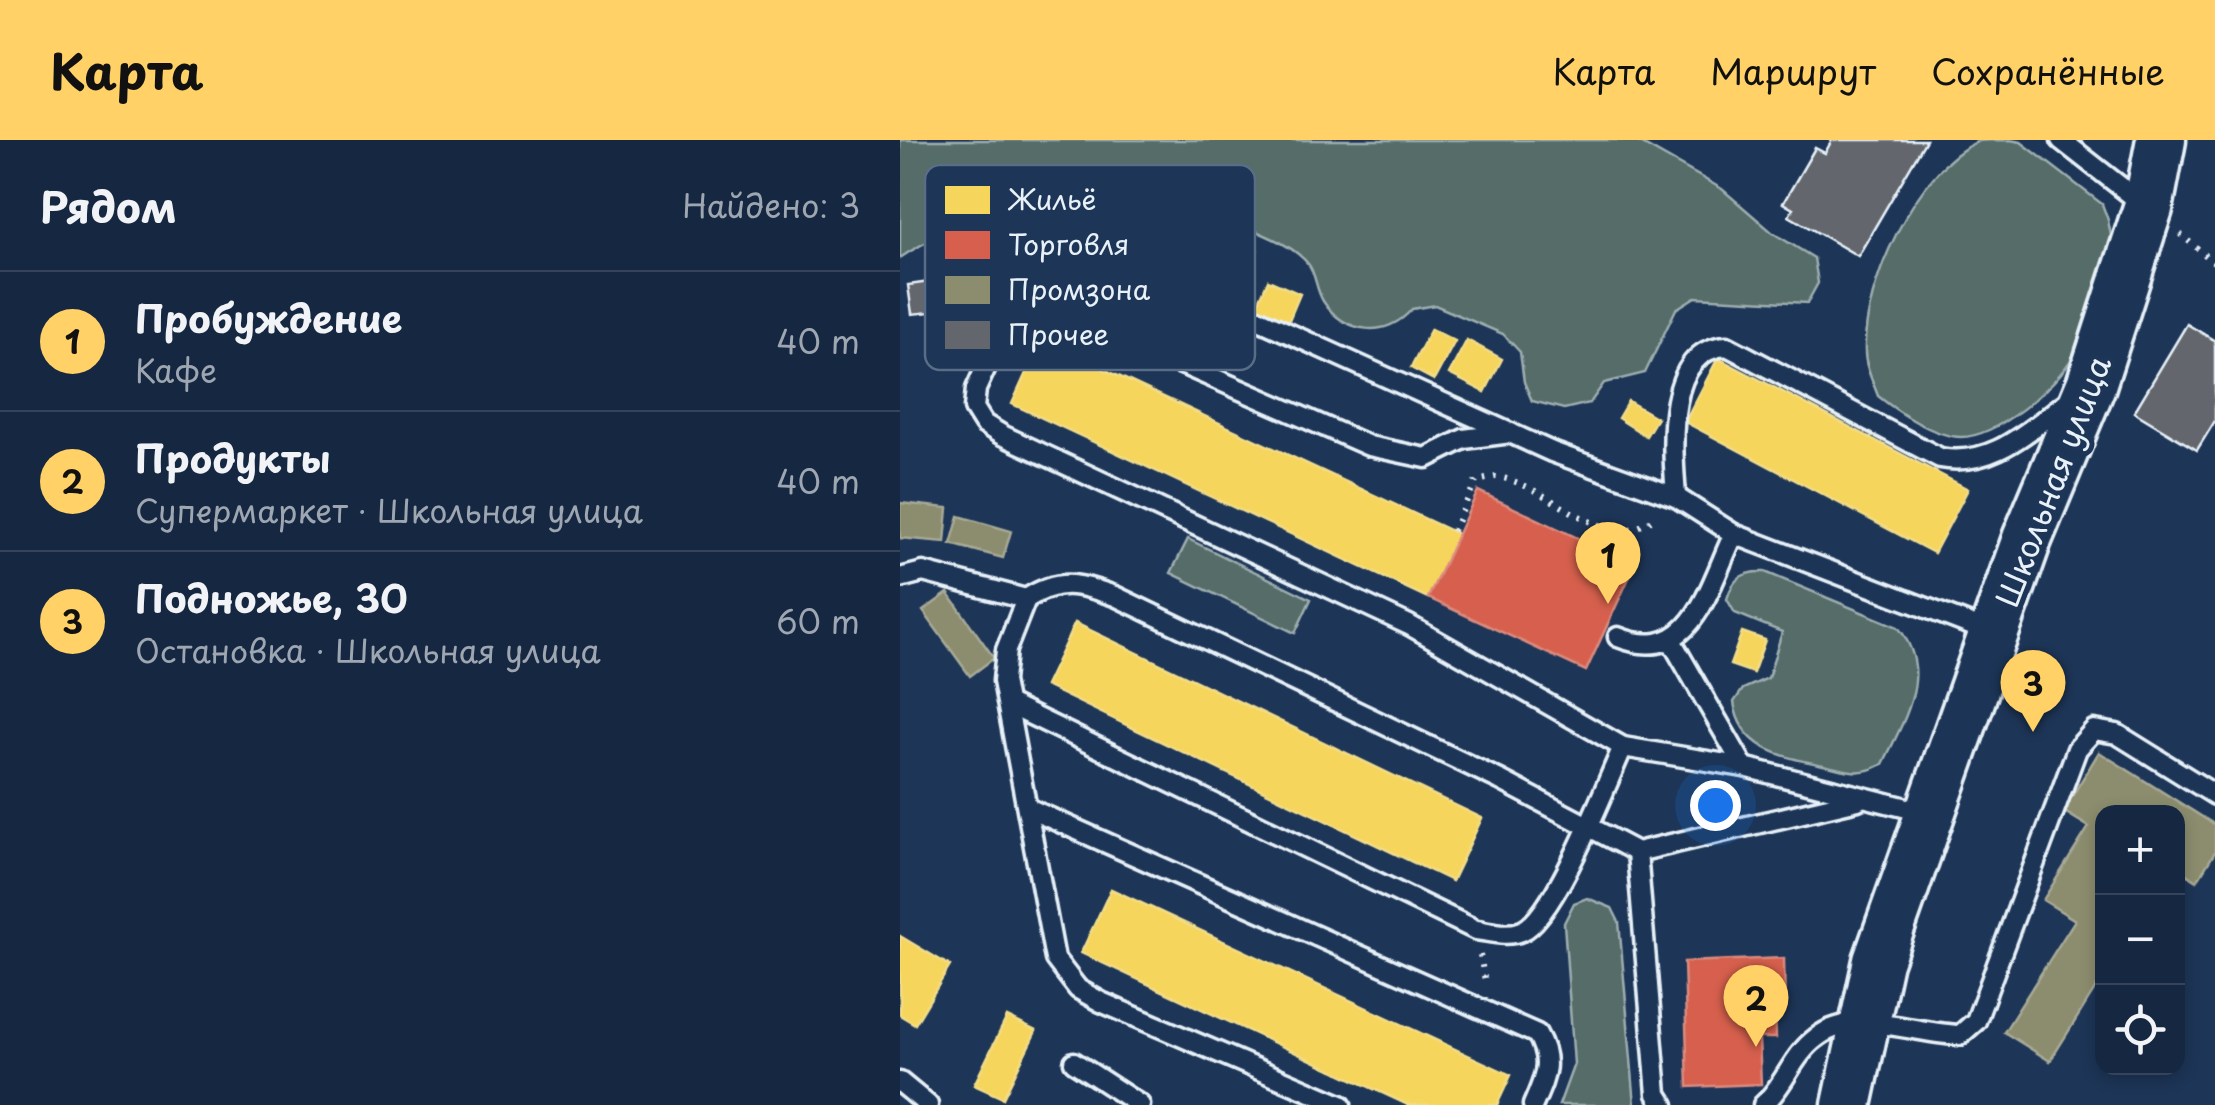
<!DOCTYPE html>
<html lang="ru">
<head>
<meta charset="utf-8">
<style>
	:root { --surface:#162841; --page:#23344c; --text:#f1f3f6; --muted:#9ea6b1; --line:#35445a; --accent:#ffd166 }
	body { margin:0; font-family:"Playpen Sans",sans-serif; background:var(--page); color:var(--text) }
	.controls { position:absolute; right:30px; bottom:30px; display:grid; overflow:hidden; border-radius:20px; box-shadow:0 5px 15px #0003 }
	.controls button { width:90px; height:90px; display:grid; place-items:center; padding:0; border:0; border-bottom:2px solid var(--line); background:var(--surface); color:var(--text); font:50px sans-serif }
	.you { position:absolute; left:815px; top:665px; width:35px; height:35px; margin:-25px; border:8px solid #fff; border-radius:50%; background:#1a73e8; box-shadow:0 0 0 15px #1a73e833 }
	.badge { display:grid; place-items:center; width:65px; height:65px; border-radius:50%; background:var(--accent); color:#111; font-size:32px; font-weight:700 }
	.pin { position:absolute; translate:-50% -82px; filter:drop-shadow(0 2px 5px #0008) }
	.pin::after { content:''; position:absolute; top:52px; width:35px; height:30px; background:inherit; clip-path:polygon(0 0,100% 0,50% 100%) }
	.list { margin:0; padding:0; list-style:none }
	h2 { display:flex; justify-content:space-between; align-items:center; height:130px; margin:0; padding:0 40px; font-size:42px }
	h2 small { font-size:32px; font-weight:400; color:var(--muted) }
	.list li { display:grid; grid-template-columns:65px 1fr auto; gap:30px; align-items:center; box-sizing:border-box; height:140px; padding:0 40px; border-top:2px solid var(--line) }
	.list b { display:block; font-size:38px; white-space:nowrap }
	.list p { margin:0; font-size:32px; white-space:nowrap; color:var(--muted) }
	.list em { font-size:32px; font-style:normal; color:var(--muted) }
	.icon { flex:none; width:55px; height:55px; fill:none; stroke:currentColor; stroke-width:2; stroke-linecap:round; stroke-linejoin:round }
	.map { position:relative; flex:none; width:1315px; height:965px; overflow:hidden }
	header { display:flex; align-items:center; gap:60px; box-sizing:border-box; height:140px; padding:0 50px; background:var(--accent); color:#111 }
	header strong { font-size:48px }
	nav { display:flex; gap:55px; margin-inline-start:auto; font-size:35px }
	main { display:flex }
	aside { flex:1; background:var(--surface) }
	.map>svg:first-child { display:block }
</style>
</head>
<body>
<header>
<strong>Карта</strong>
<nav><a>Карта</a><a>Маршрут</a><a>Сохранённые</a></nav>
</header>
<main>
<aside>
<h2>Рядом<small>Найдено: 3</small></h2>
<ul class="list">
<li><span class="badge">1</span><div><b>Пробуждение</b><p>Кафе</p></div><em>40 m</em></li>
<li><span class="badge">2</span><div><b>Продукты</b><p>Супермаркет · Школьная улица</p></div><em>40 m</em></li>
<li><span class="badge">3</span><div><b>Подножье, 30</b><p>Остановка · Школьная улица</p></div><em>60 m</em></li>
</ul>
</aside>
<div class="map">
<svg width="1315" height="965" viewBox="0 0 1315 965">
	<rect width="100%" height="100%" fill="#1d3557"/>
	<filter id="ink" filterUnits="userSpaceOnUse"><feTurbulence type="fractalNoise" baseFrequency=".01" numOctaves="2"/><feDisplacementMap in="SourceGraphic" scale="20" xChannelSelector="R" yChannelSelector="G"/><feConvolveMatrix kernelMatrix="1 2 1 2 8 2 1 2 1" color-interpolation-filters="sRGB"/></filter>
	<g filter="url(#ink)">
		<g fill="#556c68" stroke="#9eaeb0" stroke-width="2.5">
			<path d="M 0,0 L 735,0 L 822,49 L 873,93 L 914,118 L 918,143 L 907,163 L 795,157 L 776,169 L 745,233 L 704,243 L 690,263 L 664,269 L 632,261 L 624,242 L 620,212 L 603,194 L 535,165 L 512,169 C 487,199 444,194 423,161 C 416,150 416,135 409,125 C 399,112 379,101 365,95 C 327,78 285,51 245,42 C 189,29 47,85 0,118 Z"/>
			<path d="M 1110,0 L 1121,2 L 1202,64 L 1208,80 L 1211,96 L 1172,218 C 1155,247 1097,297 1061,297 C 1035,297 998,272 978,256 C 973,242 965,227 965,212 C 962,147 1016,28 1079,1 C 1087,0 1101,0 1110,0 Z"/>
			<polygon points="288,399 411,459 395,493 271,433"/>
			<path d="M 865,432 L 998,487 C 1035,533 1005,577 983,624 C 959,637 947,630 923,625 C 884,617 840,610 834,562 L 843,549 L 868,538 L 882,492 L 835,473 L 827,459 C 833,438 843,431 865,432 Z"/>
			<polygon points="687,758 712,768 719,782 735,965 659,965 674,924 664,783 674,763"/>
		</g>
		<g fill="#f6d55c" stroke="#f2dd8b" stroke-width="2.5">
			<polygon points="317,94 357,111 338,154 299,136"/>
			<polygon points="368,140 400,154 386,187 354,173"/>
			<polygon points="531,189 555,201 534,240 511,228"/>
			<polygon points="141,200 558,394 528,458 112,264"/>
			<polygon points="567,200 602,219 585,252 549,234"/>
			<polygon points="818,218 1068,349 1034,413 785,282"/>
			<polygon points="728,261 757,278 746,296 718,278"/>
			<polygon points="175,483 582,678 552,741 145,546"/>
			<polygon points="842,492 865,500 853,533 830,525"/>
			<polygon points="211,749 611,935 597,965 508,965 181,813"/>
			<polygon points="0,796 50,826 15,884 0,875"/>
			<polygon points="107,877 136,891 103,958 74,945"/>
		</g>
		<g fill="#d6604d" stroke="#db8c80" stroke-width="2.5">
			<polygon points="578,351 735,425 686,531 528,458"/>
			<polygon points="884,818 885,869 875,869 876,898 859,898 861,944 788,947 784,822"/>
		</g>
		<g fill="#8c8c6e" stroke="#a8aa97" stroke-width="2.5">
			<polygon points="0,363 48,368 45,402 0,398"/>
			<polygon points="59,376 111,391 103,418 51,404"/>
			<polygon points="48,453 94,518 70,536 23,471"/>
			<polygon points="1199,612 1315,685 1315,712 1297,741 1278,728 1278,672 1202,672 1202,838 1150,921 1104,892 1175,780 1143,760 1189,687 1163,671"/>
		</g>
		<g fill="#63666d" stroke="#e8f1f8" stroke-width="2.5">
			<polygon points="932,0 1026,0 958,116 889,76 893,69 883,63 915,8 925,13"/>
			<polygon points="37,141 41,171 12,174 8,145"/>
			<polygon points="1287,184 1315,201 1315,281 1297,310 1234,272"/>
		</g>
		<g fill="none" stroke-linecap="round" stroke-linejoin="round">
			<g stroke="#e8f1f8" stroke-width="25">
				<g id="lane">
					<polyline points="1161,0 1244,65"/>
					<polyline points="174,177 265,147 286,147 652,312 776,357 834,394 1094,494"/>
					<polyline points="611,293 564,299 526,318 469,306 174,177 133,164 106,183 76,249 74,268 84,284 102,295 509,485 723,607 844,627 1027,673"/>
					<path d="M 776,357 C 773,314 762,209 827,206 L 1040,318 C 1095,328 1131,287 1174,257"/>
					<path d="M 0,438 L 23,432 L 126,459 C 160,437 178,444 215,456 L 600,640 L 737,712 L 958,660"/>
					<polyline points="126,459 106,510 103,541 155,819 178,849 201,862 441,965"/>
					<path d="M 718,497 C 792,527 808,448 834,394"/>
					<polyline points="772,502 844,627"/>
					<path d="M 108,564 L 576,790 C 591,792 607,797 622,791 C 655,777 706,644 723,607"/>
					<path d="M 130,669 L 637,894 C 653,922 645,937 633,965"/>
					<polyline points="737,712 757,954 764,965"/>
					<polyline points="174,922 240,965"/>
					<polyline points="0,942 28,965"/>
					<path d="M 863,965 C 884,946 893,915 916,898 C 954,867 1015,894 1060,895 L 1076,881 L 1177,609 L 1194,590 L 1217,594 L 1315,655"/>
				</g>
			</g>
			<g stroke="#e8f1f8" stroke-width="55">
				<polyline id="secondary" points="947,965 978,821 1127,399 1191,245 1248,68 1261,0"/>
			</g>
			<g stroke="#e8f1f8" stroke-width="6" stroke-dasharray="2.5 8" stroke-linecap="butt">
				<polyline points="1280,94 1315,123"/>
				<path d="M 553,391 L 576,341 L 596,337 C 648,342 708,421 757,375"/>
				<polyline points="580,815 585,842"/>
			</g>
			<use href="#lane" stroke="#1d3557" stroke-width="18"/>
			<use href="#secondary" stroke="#1d3557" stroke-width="48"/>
		</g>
	</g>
	<g text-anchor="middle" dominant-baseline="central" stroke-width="10" stroke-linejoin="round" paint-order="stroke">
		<g font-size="32" fill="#e8f1f8" stroke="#1d3557">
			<text transform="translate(1152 341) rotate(-69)">Школьная улица</text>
		</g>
	</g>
	<rect x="25" y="25" width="330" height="205" rx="15" fill="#1d3557" stroke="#5a6d87" stroke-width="2.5"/>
	<rect x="45" y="46" width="45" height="28" fill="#f6d55c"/>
	<rect x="45" y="91" width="45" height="28" fill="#d6604d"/>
	<rect x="45" y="136" width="45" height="28" fill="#8c8c6e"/>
	<rect x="45" y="181" width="45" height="28" fill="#63666d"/>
	<g font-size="28" fill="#e8f1f8">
		<text x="108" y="70">Жильё</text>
		<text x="108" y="115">Торговля</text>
		<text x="108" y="160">Промзона</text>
		<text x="108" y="205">Прочее</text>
	</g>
</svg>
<div class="controls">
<button>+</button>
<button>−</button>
<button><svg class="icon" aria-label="locate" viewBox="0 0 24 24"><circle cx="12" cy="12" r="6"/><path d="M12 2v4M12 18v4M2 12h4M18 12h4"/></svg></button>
</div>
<div class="you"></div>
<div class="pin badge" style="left:708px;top:464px">1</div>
<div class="pin badge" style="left:856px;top:907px">2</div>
<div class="pin badge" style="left:1133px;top:592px">3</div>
</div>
</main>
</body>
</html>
